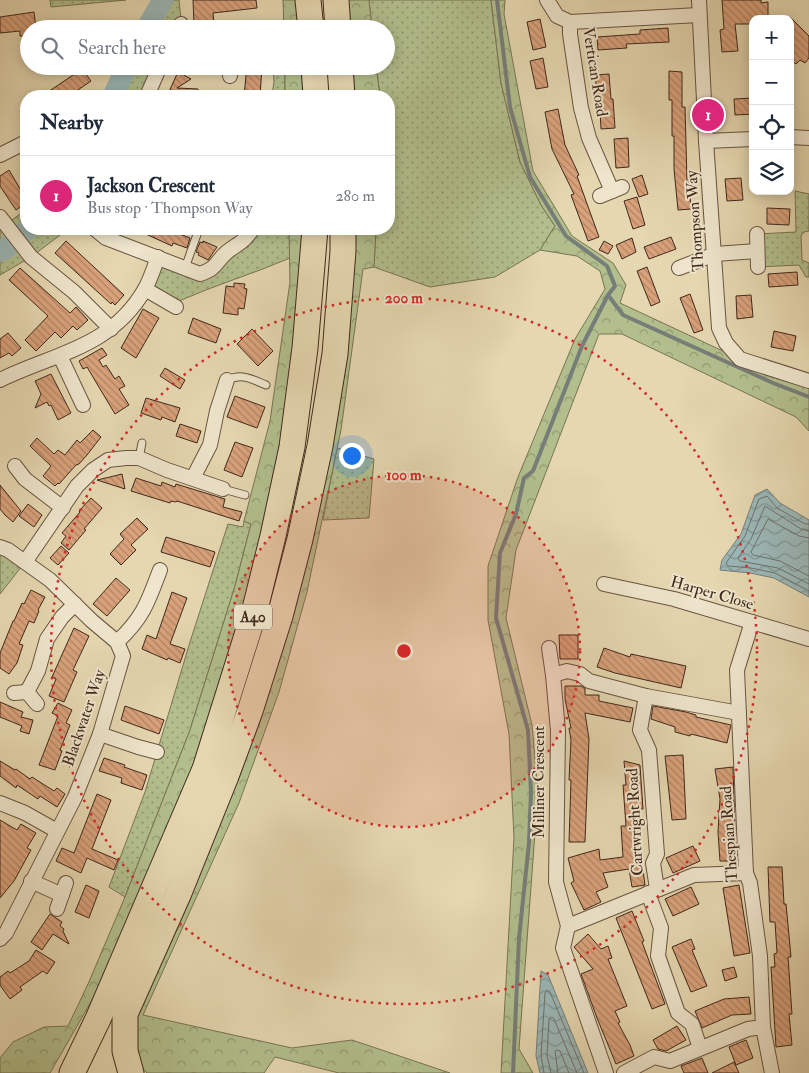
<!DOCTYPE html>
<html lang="en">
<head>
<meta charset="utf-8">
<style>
	:root { --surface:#fff; --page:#f6f6f7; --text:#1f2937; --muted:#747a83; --line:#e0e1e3; --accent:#db2777 }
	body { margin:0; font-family:"IM FELL Double Pica",serif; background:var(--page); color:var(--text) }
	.controls { position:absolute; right:15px; top:15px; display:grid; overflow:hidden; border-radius:10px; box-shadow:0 2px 12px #0003 }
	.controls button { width:45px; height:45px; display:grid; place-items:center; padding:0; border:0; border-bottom:1px solid var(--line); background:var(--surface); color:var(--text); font:25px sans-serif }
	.you { position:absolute; left:351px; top:455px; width:18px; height:18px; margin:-12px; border:4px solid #fff; border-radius:50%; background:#1a73e8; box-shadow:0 0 0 8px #1a73e833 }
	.badge { display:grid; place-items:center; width:32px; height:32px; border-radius:50%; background:var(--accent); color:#fff; font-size:16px; font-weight:700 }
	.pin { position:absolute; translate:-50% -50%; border:2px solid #fff; box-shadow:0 1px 5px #0006 }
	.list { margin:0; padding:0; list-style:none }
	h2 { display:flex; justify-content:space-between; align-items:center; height:65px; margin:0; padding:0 20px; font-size:21px }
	h2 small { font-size:16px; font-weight:400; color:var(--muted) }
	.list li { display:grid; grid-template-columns:32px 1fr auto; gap:15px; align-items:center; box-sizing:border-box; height:80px; padding:0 20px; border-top:1px solid var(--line) }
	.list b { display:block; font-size:19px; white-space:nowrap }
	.list p { margin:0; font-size:16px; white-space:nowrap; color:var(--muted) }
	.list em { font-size:16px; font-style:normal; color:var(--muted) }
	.icon { flex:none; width:28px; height:28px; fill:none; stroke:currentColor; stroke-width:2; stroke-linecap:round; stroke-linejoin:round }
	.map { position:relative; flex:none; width:809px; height:1073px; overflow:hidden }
	.search { position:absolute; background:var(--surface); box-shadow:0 2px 12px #0003; left:20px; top:20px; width:375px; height:55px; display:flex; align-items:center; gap:12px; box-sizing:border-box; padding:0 18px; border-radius:28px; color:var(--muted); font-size:19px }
	.panel { position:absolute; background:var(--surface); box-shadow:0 2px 12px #0003; left:20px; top:90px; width:375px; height:145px; border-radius:20px }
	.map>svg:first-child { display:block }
</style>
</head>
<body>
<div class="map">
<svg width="809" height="1073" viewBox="0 0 809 1073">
	<defs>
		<pattern id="grass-dots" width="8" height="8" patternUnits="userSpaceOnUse" patternTransform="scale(1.25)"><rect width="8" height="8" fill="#b2bf8d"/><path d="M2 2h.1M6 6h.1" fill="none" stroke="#929b72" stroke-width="1.8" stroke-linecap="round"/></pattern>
		<pattern id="forest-crowns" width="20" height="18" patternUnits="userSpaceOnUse" patternTransform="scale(1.25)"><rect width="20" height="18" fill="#b2bf8d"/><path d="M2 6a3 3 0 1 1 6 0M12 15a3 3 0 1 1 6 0" fill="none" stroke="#929b72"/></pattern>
		<pattern id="water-waves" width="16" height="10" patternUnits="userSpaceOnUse" patternTransform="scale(1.25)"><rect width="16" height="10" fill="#9bb7b7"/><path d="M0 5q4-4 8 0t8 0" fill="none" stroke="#809594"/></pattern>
		<pattern id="building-back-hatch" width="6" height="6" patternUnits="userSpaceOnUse" patternTransform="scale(1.25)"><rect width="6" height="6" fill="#d9a27b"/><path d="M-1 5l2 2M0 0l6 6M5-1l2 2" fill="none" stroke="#b18464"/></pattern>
	</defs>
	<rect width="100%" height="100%" fill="#e5d7b0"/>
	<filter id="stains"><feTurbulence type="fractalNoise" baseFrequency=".004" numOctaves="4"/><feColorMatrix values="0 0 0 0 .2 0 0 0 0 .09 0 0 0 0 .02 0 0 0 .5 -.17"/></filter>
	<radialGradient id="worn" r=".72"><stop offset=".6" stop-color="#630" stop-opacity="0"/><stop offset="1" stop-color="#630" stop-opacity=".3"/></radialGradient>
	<g fill="url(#grass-dots)" stroke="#797454">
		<polygon points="50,0 126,0 51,7"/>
		<polygon points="155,0 179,0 182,29 141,29"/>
		<polygon points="369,0 491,0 501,83 520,162 541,205 555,226 540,250 495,277 430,287 374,267 376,229 389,229 389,96 380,96 376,66 386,66 386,29 372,29"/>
		<polygon points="122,66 160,66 147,96 107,96"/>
		<polygon points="273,66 285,66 285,96 272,96 274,82"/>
		<polygon points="795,191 809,194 809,231 804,232 801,236 802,260 809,263 809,277 806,277 799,265 758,267 757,234 796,232"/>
		<polygon points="26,210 26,229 68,229 31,257 0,275 0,217 6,224"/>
		<path d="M 252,229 L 289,229 L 290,258 C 253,274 215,285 179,301 L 145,289 L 158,257 L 200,274 Z"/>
		<polygon points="337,448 374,459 369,518 323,520"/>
		<polygon points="244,521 251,524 235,586 190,730 125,897 109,887 145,792 190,642 228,524 243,527"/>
		<polygon points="0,547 25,562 0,594"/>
	</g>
	<g fill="url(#forest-crowns)" stroke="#797454">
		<polygon points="283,0 300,0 302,29 284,29"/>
		<polygon points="343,0 369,0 372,29 345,29"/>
		<polygon points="491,0 505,0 504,14 533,171 572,236 613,263 626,285 620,303 740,359 809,381 809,431 796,417 622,334 599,334 516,550 506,618 532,725 538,792 519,1049 533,1073 501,1073 514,838 509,734 488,620 488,566 518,477 575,339 605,289 600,271 577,256 540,250 555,226 541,205 520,162 501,83"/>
		<polygon points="285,66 304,66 305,96 285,96"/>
		<polygon points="346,66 376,66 380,96 347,96"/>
		<polygon points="289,229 307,229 306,287 265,539 193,774 95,995 50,1073 0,1073 0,1058 13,1042 44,1027 68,1026 88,984 125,897 190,730 235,586 251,524 244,521 270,421 290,282"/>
		<polygon points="348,229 376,229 374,267 363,269 341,430 307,592 279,692 239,803 143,1015 292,1048 352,1040 450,1073 339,1073 275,1057 264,1073 147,1073 135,1060 133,1013 269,689"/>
	</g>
	<g fill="url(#water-waves)" stroke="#777e79">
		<polygon points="767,489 780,503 809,520 809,597 774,578 750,573 720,570 722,560 741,534 755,495"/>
		<polygon points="541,971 548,975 588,1073 540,1073 536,1056"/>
	</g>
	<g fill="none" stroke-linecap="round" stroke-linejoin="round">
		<g stroke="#6e706a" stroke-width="1">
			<polyline points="809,524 805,524 777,508 767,496 759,499 745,536 726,563 728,566 751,568 775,573 809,591"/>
			<polyline points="809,531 801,529 765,506 751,539 738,558 740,561 778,568 809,584"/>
			<polyline points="809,538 799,536 768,519 751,552 753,555 780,561 809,576"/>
			<polyline points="544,1073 541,1056 545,993 547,990 550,992 584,1073"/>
			<polyline points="551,1073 547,1055 549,1019 552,1017 554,1019 577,1073"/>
			<polyline points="558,1073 555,1051 557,1050 560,1051 569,1073"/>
		</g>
		<g stroke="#777e79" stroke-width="4">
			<polyline points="497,0 510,107 530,177 566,236 607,266 615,286 608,295 582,346 533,471 524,478 516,514 500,553 496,618 528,730 531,792 529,843 519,938 513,1073"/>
			<polyline points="608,295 623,315 773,383 809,397"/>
		</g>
		<g stroke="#9bb7b7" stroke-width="21">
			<polyline points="146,29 163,0"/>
			<polyline points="113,96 127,66"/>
			<polyline points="0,251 4,250 28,229"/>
		</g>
	</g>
	<g fill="url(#building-back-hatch)" stroke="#40281c">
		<polygon points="193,0 256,0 257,8 213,13 214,23 194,24"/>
		<polygon points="722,0 761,0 761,3 768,2 768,19 751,19 751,24 735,24 738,51 722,52 720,30 724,29"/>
		<polygon points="34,12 36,29 29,29 29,36 20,36 20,31 0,33 0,17"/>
		<polygon points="790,17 809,36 809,58 805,63 800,60 796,64 790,60"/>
		<polygon points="540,19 546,47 533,50 527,22"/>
		<polygon points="668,28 669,42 626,44 627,48 598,50 597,37 640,34 640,30"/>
		<polygon points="543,58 548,87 536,89 530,61"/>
		<polygon points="247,66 262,66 260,96 244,96"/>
		<polygon points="82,69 91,81 69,96 42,96"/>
		<polygon points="669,71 682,72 682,107 685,107 687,181 689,181 691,209 678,210 674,169 674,136 672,136 672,100 669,100"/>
		<polygon points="178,72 191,79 177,88 198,89 198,96 167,96"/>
		<polygon points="609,74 611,99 613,99 615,128 601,129 599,91 597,91 595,75"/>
		<polygon points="753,98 753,114 735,115 734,99"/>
		<polygon points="558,109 565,145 579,175 577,176 599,237 588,241 571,195 574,194 552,149 545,112"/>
		<polygon points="628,138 629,167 616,168 614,139"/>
		<polygon points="9,170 26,199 26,203 16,210 0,186 0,176"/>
		<polygon points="642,175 648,194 639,197 632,179"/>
		<polygon points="741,178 743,200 727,201 725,179"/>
		<polygon points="637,197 645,225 633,229 624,201"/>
		<polygon points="767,208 790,209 789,225 767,224"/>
		<polygon points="135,229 178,229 177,233 190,238 187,248 173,243 172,246"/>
		<polygon points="671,237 676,249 649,259 644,247"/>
		<polygon points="632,238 636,252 622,259 616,245"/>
		<polygon points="66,241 124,295 115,305 112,302 111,304 55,253"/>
		<polygon points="203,241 217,247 208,260 198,255 199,253 196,252 200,242 203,243"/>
		<polygon points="604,241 613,246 608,254 599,250"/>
		<polygon points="647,267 660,302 651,306 637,271"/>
		<polygon points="20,268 70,313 76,307 88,320 77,330 73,326 61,338 55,332 36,351 25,340 48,316 9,280"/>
		<polygon points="797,272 798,285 769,287 768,274"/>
		<polygon points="234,283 245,284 244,288 247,289 244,309 238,308 238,315 223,313 226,286 234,287"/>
		<polygon points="690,294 703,330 694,333 680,298"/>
		<polygon points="751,295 753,317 737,319 736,296"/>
		<polygon points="143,309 159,318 136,358 121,348"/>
		<polygon points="193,318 221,329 216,343 188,333"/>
		<polygon points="252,329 273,351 258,366 237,344"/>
		<polygon points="774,331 796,336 793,351 771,347"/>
		<polygon points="8,333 21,348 12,356 9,353 0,358 0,339"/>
		<polygon points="102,348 107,355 99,360 103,367 106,365 115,379 119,376 125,386 119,389 129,405 115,414 87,367 83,369 79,361"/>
		<polygon points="165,368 185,380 180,389 160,376"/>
		<polygon points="51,374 71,413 58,420 51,405 49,406 47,402 35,408 41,394 35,381"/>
		<polygon points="235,396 265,407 257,428 227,417"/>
		<polygon points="146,398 180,408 175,422 162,417 161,420 141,413"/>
		<polygon points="180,424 201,431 197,443 176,436"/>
		<polygon points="93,430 101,437 87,455 79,464 76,465 59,484 58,483 55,486 43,476 51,466 30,446 37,438 54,454 58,450 65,455 77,440 80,443"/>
		<polygon points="235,442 253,448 242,477 224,470"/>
		<polygon points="122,474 125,489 97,480 114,476"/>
		<polygon points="136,478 161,486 162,482 175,487 176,484 225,499 223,507 242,512 239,521 177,501 176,502 171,501 170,503 131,491"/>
		<polygon points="0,485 21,511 13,522 5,515 0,509"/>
		<polygon points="91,498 102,508 84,529 86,530 69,550 61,543 66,536 62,533 80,512 79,511"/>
		<polygon points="28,504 42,515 34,527 19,516"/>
		<polygon points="137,518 148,529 131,545 136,550 121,565 110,554 124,539 120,534"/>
		<polygon points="166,537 215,552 210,567 161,552"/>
		<polygon points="61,546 69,553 58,565 50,558"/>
		<polygon points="116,578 130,590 107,616 93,604"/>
		<polygon points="31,590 45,597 38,610 39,611 34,623 29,621 19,644 23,645 17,663 9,674 0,668 0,653 13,621 14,621 22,603 24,604"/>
		<polygon points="172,592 187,598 170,644 185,649 180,663 168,658 167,660 142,649 147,635 156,639"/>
		<polygon points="74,628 89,636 73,670 77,672 64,702 49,696 56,679 52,677"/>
		<polygon points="559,635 578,635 578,659 560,659"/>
		<polygon points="604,648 630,657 631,654 686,666 681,688 615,673 597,667"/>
		<polygon points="565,686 581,686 585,688 585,695 599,695 599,701 633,708 630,722 585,713 589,739 585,842 569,842 571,780 569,780 571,740 569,728 571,728 565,699"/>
		<polygon points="0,702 23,712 21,717 33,720 29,734 20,731 22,726 0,717"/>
		<polygon points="58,703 72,710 66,723 70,725 60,750 62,751 55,770 39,765 58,716 52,713"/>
		<polygon points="125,706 164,720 159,734 121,720"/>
		<polygon points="653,706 686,712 696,715 696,717 731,725 727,743 691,734 690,736 675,732 675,727 651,719"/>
		<polygon points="683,755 686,819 672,820 665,756"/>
		<polygon points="104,758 125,765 124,767 147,775 142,790 121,783 122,778 99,771"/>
		<polygon points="0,761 15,770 16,769 30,779 32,777 54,791 57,788 65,794 57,807 40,796 38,799 17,785 16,788 0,776"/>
		<polygon points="624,761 640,765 643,809 637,809 639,840 645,885 632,887 629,869 603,873 608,887 596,892 601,902 584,910 571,883 574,881 568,858 599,849 600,860 623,857 621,826 626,826 623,785 626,785"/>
		<polygon points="733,767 736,861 720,861 718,832 720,799 715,769"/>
		<polygon points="97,794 111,800 92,849 118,860 114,870 87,858 81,873 56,861 62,848 74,853"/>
		<polygon points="0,820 17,830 21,824 36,833 27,848 31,850 14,881 0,898"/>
		<polygon points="693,846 700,861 673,873 666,858"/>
		<polygon points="768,867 782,867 784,904 786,904 791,957 788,957 792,1014 789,1014 792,1045 776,1047 771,967 775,967 774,954 777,953 775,922 770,922"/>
		<polygon points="86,885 99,891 89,918 75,912"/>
		<polygon points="739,885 750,953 734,956 723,888"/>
		<polygon points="691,887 699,904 673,916 665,899"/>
		<polygon points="632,911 644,941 642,942 665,1004 652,1009 616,918"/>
		<polygon points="50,914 62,922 60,926 64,929 63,931 69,944 53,934 42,950 31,942"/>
		<polygon points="588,934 601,949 608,946 612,958 608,959 627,1006 615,1011 620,1022 618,1023 630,1045 634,1056 616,1064 597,1018 581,974 593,969 574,947"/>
		<polygon points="691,939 695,949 692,950 707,986 691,992 672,947"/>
		<polygon points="36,950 55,962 47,974 43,971 20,987 22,990 10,999 0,985 0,977 8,971 10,973 29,961"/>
		<polygon points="734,967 737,977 725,981 722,970"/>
		<polygon points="749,997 751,1014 732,1015 702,1028 695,1011 724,999"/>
		<polygon points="677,1026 686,1040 666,1051 658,1049 653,1040"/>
		<polygon points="746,1040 753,1058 736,1065 729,1047"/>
		<polygon points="702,1058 708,1073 684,1073 681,1066"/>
		<polygon points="734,1062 739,1073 712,1073"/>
	</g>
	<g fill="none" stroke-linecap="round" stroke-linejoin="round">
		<g stroke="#695441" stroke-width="9">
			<g id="lane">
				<polyline points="185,268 199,229"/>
				<path d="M 227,380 C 243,373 251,379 266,385"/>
				<polyline points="139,458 142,443"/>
				<polyline points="223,489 245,495"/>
			</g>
		</g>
		<g stroke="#695441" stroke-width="16">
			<g id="street">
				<polyline points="547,0 557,16 570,22"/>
				<polyline points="699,0 706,141 719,328 726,343 740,359 809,381"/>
				<polyline points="181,24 182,29"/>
				<polyline points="229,66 230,76"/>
				<polyline points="147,96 160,66"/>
				<polyline points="790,137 809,138"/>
				<polyline points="706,141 753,139"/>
				<polyline points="0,155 26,142"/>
				<polyline points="612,191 589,138 581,108 570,34 570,22 699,15"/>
				<polyline points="600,196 622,187"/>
				<polyline points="0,217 31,257 74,292 111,329"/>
				<path d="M 95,229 L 106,238 L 200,274 C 218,268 215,262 227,252 C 237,244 246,241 252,229"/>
				<polyline points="757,234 758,267"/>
				<polyline points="679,268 715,254 757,251"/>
				<polyline points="145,289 176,307"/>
				<polyline points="60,356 83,405"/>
				<path d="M 0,380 C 55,353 111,348 145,289 C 150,280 154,268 158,257"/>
				<polyline points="15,466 25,479 63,508"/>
				<polyline points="193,478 210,445 217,411 227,380"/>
				<polyline points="0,547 8,550 50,580 92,621 117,642 123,656 100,734 75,797 6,933 0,939"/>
				<polyline points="25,562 77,486 93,470 108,460 126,458 139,458 167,470 223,489"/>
				<polyline points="604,584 674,599 809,639"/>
				<polyline points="752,622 737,670 746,873 750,883 760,956 763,1027 772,1073"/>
				<path d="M 117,642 C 143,618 148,602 160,570"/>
				<polyline points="549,648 553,675"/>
				<polyline points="14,693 27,692"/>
				<polyline points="646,696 640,730 649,750 657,854 653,863 657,889"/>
				<polyline points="37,704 27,692 38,671 47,639 62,617 75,604"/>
				<polyline points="100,734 138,747 157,752"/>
				<polyline points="0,803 25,813 57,831"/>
				<polyline points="31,881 62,895"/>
				<polyline points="648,893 661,928 658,956 678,1013 692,1024 700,1048"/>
				<polyline points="57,909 66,883"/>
				<polyline points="568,926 694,875 746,873"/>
				<polyline points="606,1073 563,948 568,926 556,882 558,731 553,675 567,671 580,674 589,681 646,696 739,713"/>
				<polyline points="624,1073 654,1057 670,1061 748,1029 763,1027"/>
			</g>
		</g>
		<g stroke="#40281c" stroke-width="27">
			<g id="highway">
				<polyline points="308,0 311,29"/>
				<polyline points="336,0 338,29"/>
				<polyline points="314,66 316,96"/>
				<polyline points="340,66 342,96"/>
				<polyline points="72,1073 98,1019 205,769 254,613 273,536 292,447 305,348 315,229"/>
				<polyline points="131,1073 125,1051 125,1014 178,895 226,776 250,711 280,616 300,539 320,446 335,354 343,251 343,229"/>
			</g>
		</g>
		<use href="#lane" stroke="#eee5cc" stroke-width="7"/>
		<use href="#street" stroke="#eee5cc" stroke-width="14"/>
		<use href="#highway" stroke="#e5d7b0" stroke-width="25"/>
	</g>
	<circle cx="404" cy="651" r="176" fill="#d62828" fill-opacity=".12"/>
	<g fill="none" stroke="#d62828" stroke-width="2.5" stroke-dasharray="2.5 5">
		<circle cx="404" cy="651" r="176"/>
		<circle cx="404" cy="651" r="353"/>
	</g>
	<g text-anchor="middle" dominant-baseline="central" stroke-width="4" stroke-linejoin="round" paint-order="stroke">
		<rect fill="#eee5cc" stroke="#746151" stroke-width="1" x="234" y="604.5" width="38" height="25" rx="4"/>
		<g font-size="15" font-weight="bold" fill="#40281c">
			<text x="253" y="617">A40</text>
		</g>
		<g font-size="16" fill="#40281c" stroke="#eee5cc">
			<text transform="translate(595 72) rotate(81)">Vertican Road</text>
			<text transform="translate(695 221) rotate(-94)">Thompson Way</text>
			<text transform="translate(712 593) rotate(16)">Harper Close</text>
			<text transform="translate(84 718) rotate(-71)">Blackwater Way</text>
			<text transform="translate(539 782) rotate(-90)">Milliner Crescent</text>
			<text transform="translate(635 822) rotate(-93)">Cartwright Road</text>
			<text transform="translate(729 834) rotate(-94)">Thespian Road</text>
		</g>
	</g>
	<circle cx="404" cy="651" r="8" fill="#d62828" stroke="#eee5cc" stroke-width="2.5"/>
	<g font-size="15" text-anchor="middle" font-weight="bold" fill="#d62828" stroke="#eee5cc" stroke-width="4" stroke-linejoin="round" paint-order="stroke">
		<text x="404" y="303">200 m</text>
		<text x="404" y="480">100 m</text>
	</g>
	<rect width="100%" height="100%" filter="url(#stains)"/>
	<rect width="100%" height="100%" fill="url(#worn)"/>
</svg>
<div class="controls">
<button>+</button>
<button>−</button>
<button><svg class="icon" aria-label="locate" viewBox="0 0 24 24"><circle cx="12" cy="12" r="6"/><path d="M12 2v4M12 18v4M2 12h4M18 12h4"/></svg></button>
<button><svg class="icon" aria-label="layers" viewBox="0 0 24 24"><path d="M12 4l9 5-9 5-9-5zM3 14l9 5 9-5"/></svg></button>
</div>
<div class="you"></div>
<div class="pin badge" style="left:708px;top:115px">1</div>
<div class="search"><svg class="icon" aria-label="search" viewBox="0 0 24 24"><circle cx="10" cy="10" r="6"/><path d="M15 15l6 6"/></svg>Search here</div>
<section class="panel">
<h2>Nearby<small></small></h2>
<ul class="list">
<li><span class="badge">1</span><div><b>Jackson Crescent</b><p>Bus stop · Thompson Way</p></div><em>280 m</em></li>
</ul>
</section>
</div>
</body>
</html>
